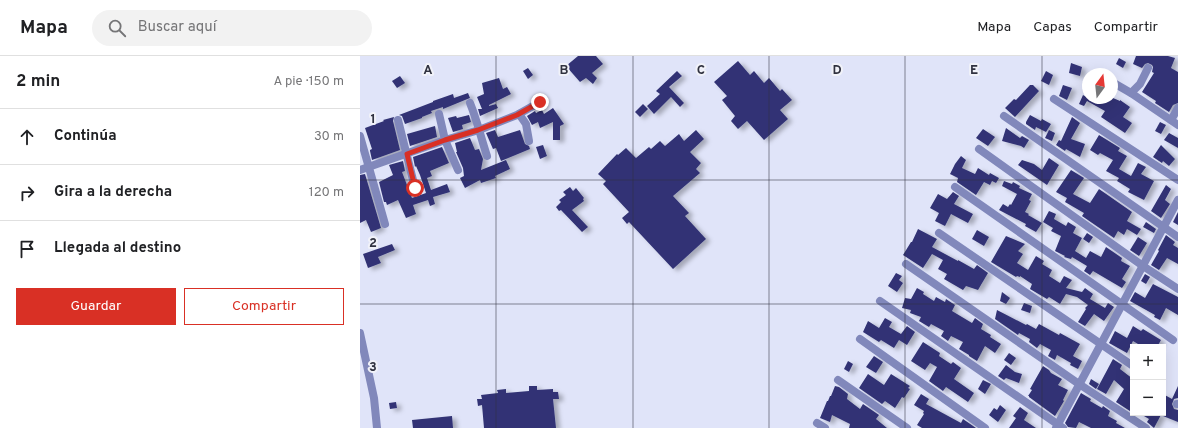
<!DOCTYPE html>
<html lang="es">
<head>
<meta charset="utf-8">
<style>
	:root { --surface:#fff; --page:#f2f2f2; --text:#202124; --muted:#757577; --line:#e0e0e0; --accent:#d93025 }
	body { margin:0; font-family:Overpass,sans-serif; background:var(--page); color:var(--text) }
	.controls { position:absolute; right:12px; bottom:12px; display:grid; overflow:hidden; border-radius:0px; box-shadow:0 4px 16px #0002 }
	.controls button { width:36px; height:36px; display:grid; place-items:center; padding:0; border:0; border-bottom:1px solid var(--line); background:var(--surface); color:var(--text); font:20px sans-serif }
	.compass { position:absolute; left:722px; top:12px; width:36px; height:36px; border-radius:50%; background:var(--surface); box-shadow:0 4px 16px #0002; rotate:15deg }
	.stop { position:absolute; width:12px; height:12px; margin:-9px; border:3px solid #d93025; border-radius:50%; background:#fff }
	.stop.end { background:#d93025; border-color:#fff; box-shadow:0 1px 4px #0008 }
	.list { margin:0; padding:0; list-style:none }
	h2 { display:flex; justify-content:space-between; align-items:center; height:52px; margin:0; padding:0 16px; font-size:17px }
	h2 small { font-size:13px; font-weight:400; color:var(--muted) }
	.list li { display:grid; grid-template-columns:26px 1fr auto; gap:12px; align-items:center; box-sizing:border-box; height:56px; padding:0 16px; border-top:1px solid var(--line) }
	.list b { display:block; font-size:15px; white-space:nowrap }
	.list em { font-size:13px; font-style:normal; color:var(--muted) }
	.actions { display:flex; gap:8px; padding:12px 16px }
	.actions a { flex:1; padding:9px 0; border:1px solid var(--accent); border-radius:0px; text-align:center; font-size:14px; color:var(--accent) }
	.actions .main { background:var(--accent); color:#fff }
	.icon { flex:none; width:22px; height:22px; fill:none; stroke:currentColor; stroke-width:2; stroke-linecap:round; stroke-linejoin:round }
	.map { position:relative; flex:none; width:818px; height:372px; overflow:hidden }
	header { display:flex; align-items:center; gap:24px; box-sizing:border-box; height:56px; padding:0 20px; background:var(--surface); border-bottom:1px solid var(--line) }
	header strong { font-size:19px }
	nav { display:flex; gap:22px; margin-inline-start:auto; font-size:14px }
	.search { width:280px; height:36px; background:var(--page); display:flex; align-items:center; gap:10px; box-sizing:border-box; padding:0 14px; border-radius:22px; color:var(--muted); font-size:15px }
	main { display:flex }
	aside { flex:1; background:var(--surface) }
	.map>svg:first-child { display:block }
</style>
</head>
<body>
<header>
<strong>Mapa</strong>
<div class="search"><svg class="icon" aria-label="search" viewBox="0 0 24 24"><circle cx="10" cy="10" r="6"/><path d="M15 15l6 6"/></svg>Buscar aquí</div>
<nav><a>Mapa</a><a>Capas</a><a>Compartir</a></nav>
</header>
<main>
<aside>
<h2>2 min<small>A pie · 150 m</small></h2>
<ul class="list">
<li><svg class="icon" aria-label="ahead" viewBox="0 0 24 24"><path d="M12 20V5M6 11l6-6 6 6"/></svg><div><b>Continúa</b></div><em>30 m</em></li>
<li><svg class="icon" aria-label="right" viewBox="0 0 24 24"><path d="M7 20v-9h11M14 6l5 5-5 5"/></svg><div><b>Gira a la derecha</b></div><em>120 m</em></li>
<li><svg class="icon" aria-label="arrive" viewBox="0 0 24 24"><path d="M6 21V4h12l-3 4 3 4H6"/></svg><div><b>Llegada al destino</b></div></li>
</ul>
<div class="actions"><a class="main">Guardar</a><a>Compartir</a></div>
</aside>
<div class="map">
<svg width="818" height="372" viewBox="0 0 818 372">
	<defs>
		<filter id="shadow"><feDropShadow dx="4.5" dy="2.5" stdDeviation="2" flood-color="#0004"/></filter>
	</defs>
	<rect width="100%" height="100%" fill="#e0e4f9"/>
	<g fill="#313374" filter="url(#shadow)">
		<polygon points="218,0 236,0 243,8 232,17 237,22 233,28 226,22 220,26 206,10"/>
		<polygon points="776,0 808,0 815,2 811,12 818,16 818,47 813,49 809,56 795,47 796,45 782,36 794,17 792,16 793,11 792,9 788,7 785,8 782,12 773,8"/>
		<polygon points="759,2 766,6 763,12 756,8"/>
		<polygon points="378,5 390,19 394,15 404,27 409,22 420,35 422,33 432,44 420,54 428,63 404,84 387,65 378,73 371,65 375,60 362,44 367,40 354,26"/>
		<polygon points="711,7 722,11 720,20 709,17"/>
		<polygon points="168,12 173,19 168,23 163,15"/>
		<polygon points="317,15 322,20 309,31 324,47 320,51 311,41 294,58 287,50 300,38 296,35"/>
		<polygon points="686,15 693,19 689,29 681,25"/>
		<polygon points="40,20 45,27 37,32 32,25"/>
		<polygon points="139,22 143,33 147,31 151,38 129,49 129,50 136,48 138,52 120,60 118,53 122,53 117,41 124,38 122,27"/>
		<polygon points="670,29 673,29 679,35 655,61 645,52 654,43 656,44"/>
		<polygon points="703,29 712,32 707,44 699,40"/>
		<polygon points="108,37 110,42 105,44 83,53 83,51 71,55 72,57 62,61 62,62 45,68 42,60 39,59 73,46 73,45 93,38 94,42"/>
		<polygon points="723,39 728,42 753,42 760,45 760,44 770,51 763,61 772,67 765,77 741,61 745,55 727,45 724,50 719,48"/>
		<polygon points="283,48 288,53 280,61 275,56"/>
		<polygon points="193,52 204,68 200,70 200,84 193,84 193,66 180,72 178,66 172,69 167,60 175,55 176,57 182,54 184,58"/>
		<polygon points="109,59 111,66 102,69 103,73 93,76 88,62 96,60 97,62"/>
		<polygon points="670,59 681,65 682,63 691,68 686,76 676,71 675,74 666,68 666,66"/>
		<polygon points="34,61 33,65 40,94 12,104 10,95 10,94 12,93 5,72 24,65 23,64"/>
		<polygon points="712,61 720,67 711,83 725,88 720,101 706,93 705,95 696,89 699,84 701,85"/>
		<polygon points="800,66 806,69 801,78 795,75"/>
		<polygon points="75,70 77,81 50,90 47,78"/>
		<polygon points="646,72 660,82 662,80 669,84 664,92 661,90 642,85"/>
		<polygon points="623,73 635,81 628,90 616,82"/>
		<polygon points="135,74 138,81 160,74 165,88 169,90 170,93 141,105 136,92 133,93 126,77"/>
		<polygon points="336,74 344,83 330,96 341,107 336,113 340,117 313,140 329,157 325,160 346,183 313,213 269,166 267,168 262,162 269,156 243,128 246,125 238,118 257,98 258,99 266,92 276,102 289,91 291,93 300,85 305,90 319,78 324,85"/>
		<polygon points="689,74 695,77 692,85 685,82"/>
		<polygon points="809,77 818,82 818,92 804,84"/>
		<polygon points="739,79 760,92 758,95 767,100 759,113 771,120 778,107 786,111 781,118 794,125 784,144 768,136 770,133 757,125 759,122 746,115 753,104 740,97 738,99 730,94"/>
		<polygon points="110,82 115,94 119,93 123,103 121,114 146,104 150,113 135,120 136,122 121,127 120,124 105,132 100,122 104,120 103,112 96,96 97,96 95,87"/>
		<polygon points="183,89 187,100 180,103 176,91"/>
		<polygon points="801,89 815,103 809,110 803,105 802,107 793,101"/>
		<polygon points="82,91 89,107 70,115 72,120 67,122 71,134 87,128 90,136 73,141 75,148 70,150 68,144 53,149 56,158 46,162 38,144 27,149 26,146 24,146 19,126 33,119 29,109 43,105 45,115 42,116 52,142 66,137 60,119 56,110 55,111 53,101"/>
		<polygon points="601,100 606,104 602,112 615,118 618,112 629,119 630,117 639,122 636,127 632,125 630,129 624,126 616,139 597,126 598,122 590,118 595,108"/>
		<polygon points="689,102 699,109 687,129 658,109 662,104 674,108 682,114"/>
		<polygon points="711,114 724,122 713,138 730,147 739,133 772,156 767,165 781,173 777,179 767,173 764,179 758,175 754,182 722,160 724,157 705,146 707,142 696,136"/>
		<polygon points="5,118 21,172 11,176 6,164 0,167 0,119"/>
		<polygon points="644,125 652,128 653,126 660,130 659,132 672,138 669,144 671,145 665,156 669,158 668,159 682,167 676,176 665,170 666,168 639,154 643,148 648,151 650,148 651,149 657,138 642,130"/>
		<polygon points="806,129 811,133 805,144 810,148 801,162 791,155"/>
		<polygon points="210,131 213,135 216,132 224,142 223,143 224,145 212,154 228,171 222,176 201,154 199,155 196,151 201,146 199,144 206,139 203,136"/>
		<polygon points="593,136 599,140 594,148 613,158 608,167 591,158 585,170 575,165 579,157 570,152 578,138 587,143"/>
		<polygon points="689,155 696,158 694,163 706,170 708,166 716,171 713,177 722,182 715,195 726,202 730,195 741,201 746,191 762,202 761,205 770,210 762,223 766,226 762,232 733,215 730,219 724,215 727,210 712,201 711,203 704,201 705,200 695,195 701,180 691,175 693,172 683,166"/>
		<polygon points="818,156 818,169 813,166"/>
		<polygon points="786,166 796,173 794,177 783,171"/>
		<polygon points="558,173 577,183 572,191 598,205 598,204 614,213 617,209 628,217 618,234 606,230 603,234 584,223 587,218 578,213 583,204 572,198 563,212 543,199 551,186 552,186"/>
		<polygon points="617,174 629,181 624,190 612,183"/>
		<polygon points="727,177 733,181 729,187 723,183"/>
		<polygon points="806,179 815,186 813,189 818,192 818,208 807,202 799,214 791,209 799,195 798,194"/>
		<polygon points="646,180 665,188 658,195 663,198 657,207 668,214 676,200 684,205 682,208 692,214 689,220 700,227 704,220 712,224 706,232 722,236 725,232 733,238 730,243 745,252 748,247 754,251 744,265 734,258 725,270 718,266 726,253 725,252 728,249 717,241 706,238 700,248 689,241 687,243 670,233 672,228 660,220 660,221 657,220 656,221 631,206"/>
		<polygon points="778,181 787,187 779,200 770,194"/>
		<polygon points="32,188 35,194 18,201 21,207 8,212 3,198"/>
		<polygon points="536,217 542,220 539,224 543,227 537,236 528,230"/>
		<polygon points="785,218 790,221 786,228 781,225"/>
		<polygon points="793,228 818,241 818,259 806,252 800,264 794,261 795,259 770,245 775,236 785,242"/>
		<polygon points="557,232 564,236 563,238 574,245 576,241 585,246 586,243 595,249 592,255 612,267 615,262 623,268 621,273 631,279 630,281 641,288 635,297 625,290 617,305 609,300 609,299 599,293 603,286 591,280 588,285 581,280 584,275 571,268 569,271 559,265 561,261 550,257 551,254 542,252 545,242 551,243"/>
		<polygon points="642,236 650,242 646,248 640,245"/>
		<polygon points="664,247 672,250 670,257 661,254"/>
		<polygon points="637,254 666,269 667,268 676,273 679,268 699,279 700,277 720,288 713,300 722,305 718,313 710,309 711,307 697,299 695,304 688,300 691,294 680,288 677,292 669,286 670,283 659,277 658,279 635,263"/>
		<polygon points="525,262 532,266 529,271 541,278 547,270 555,276 547,289 539,284 534,292 521,284 519,286 503,276 508,265 519,272"/>
		<polygon points="773,270 781,275 783,273 801,284 797,291 791,291 786,288 785,291 783,291 773,285 767,297 749,287 755,275 767,282"/>
		<polygon points="563,286 580,297 579,300 591,308 593,306 601,312 594,323 614,337 608,346 586,331 583,335 569,325 577,311 570,307 565,314 551,305"/>
		<polygon points="649,297 656,302 651,309 644,304"/>
		<polygon points="514,300 523,306 516,317 506,311"/>
		<polygon points="753,303 762,309 760,313 773,323 773,357 756,346 764,333 754,324 746,338 737,333"/>
		<polygon points="488,305 493,308 489,316 484,313"/>
		<polygon points="646,309 655,316 662,318 659,327 646,322 644,324 638,320"/>
		<polygon points="683,310 689,314 691,317 702,323 698,329 708,334 703,344 704,345 695,360 669,341 669,340 668,340 672,334 670,333"/>
		<polygon points="508,318 524,329 531,318 550,330 548,332 550,333 544,342 542,341 535,352 525,345 522,348 499,332"/>
		<polygon points="731,323 739,328 736,333 729,328"/>
		<polygon points="623,324 631,328 625,338 618,333"/>
		<polygon points="169,330 177,330 177,334 193,333 193,336 198,336 199,343 193,343 196,372 124,372 122,349 118,350 117,343 122,343 121,339 138,337 137,334 146,333 146,337 169,335"/>
		<polygon points="475,330 479,331 488,338 487,343 500,353 503,348 519,359 516,363 527,372 489,372 490,368 472,359 470,366 460,362 467,345 468,345 470,340 471,340"/>
		<polygon points="818,330 818,342 814,343 812,348 814,353 818,354 818,366 803,360 803,338 812,343"/>
		<polygon points="721,337 731,343 730,345 742,352 743,350 750,355 748,360 757,365 756,367 765,372 731,372 719,366 716,372 708,371 705,367"/>
		<polygon points="561,338 569,343 566,348 601,367 603,363 616,372 562,372 557,369 564,358 563,357 564,355 554,349"/>
		<polygon points="36,346 37,352 30,353 29,347"/>
		<polygon points="640,349 646,354 638,366 629,359 634,352 637,354"/>
		<polygon points="660,351 668,357 664,364 676,372 649,372 656,362 653,360"/>
		<polygon points="779,357 802,357 794,372 787,366 789,363"/>
		<polygon points="92,360 93,372 53,372 52,364"/>
	</g>
	<g fill="none" stroke-linecap="round" stroke-linejoin="round">
		<g stroke="#8188bb" stroke-width="8">
			<polyline points="752,26 771,37 818,69"/>
			<polyline points="771,37 780,28 788,12"/>
			<polyline points="694,43 818,124"/>
			<path d="M 110,47 C 117,64 121,82 127,100"/>
			<polyline points="79,58 85,84 98,114"/>
			<polyline points="159,58 166,68 169,85"/>
			<polyline points="644,60 818,181"/>
			<polyline points="38,64 55,132"/>
			<polyline points="811,64 818,52"/>
			<polyline points="0,80 25,168"/>
			<polyline points="619,93 783,210 818,233"/>
			<polyline points="0,114 85,84 119,74 157,59 180,46"/>
			<polyline points="595,131 813,284"/>
			<polyline points="579,177 773,310"/>
			<polyline points="546,208 719,328 786,372"/>
			<polyline points="520,245 703,372"/>
			<polyline points="0,277 14,342 17,372"/>
			<polyline points="500,283 625,372"/>
			<polyline points="478,324 547,372"/>
			<polyline points="817,348 818,348"/>
			<polyline points="457,367 465,372"/>
			<polyline points="696,372 818,144"/>
		</g>
	</g>
	<g fill="none" stroke-linecap="round" stroke-linejoin="round">
		<polyline stroke="#d93025" stroke-width="5" points="55,132 47,98 85,84 118,74 157,59 180,46"/>
	</g>
	<path fill="none" stroke="#303240" stroke-width="1" stroke-opacity="0.55" d="M 136,0 L 136,372M 273,0 L 273,372M 409,0 L 409,372M 545,0 L 545,372M 682,0 L 682,372M 0,124 L 818,124M 0,248 L 818,248"/>
	<g font-size="13" text-anchor="middle" font-weight="bold" fill="#303240" stroke="#f1f2f9" stroke-width="4" stroke-linejoin="round" paint-order="stroke">
		<text x="68" y="18">A</text>
		<text x="204" y="18">B</text>
		<text x="341" y="18">C</text>
		<text x="477" y="18">D</text>
		<text x="614" y="18">E</text>
		<text x="13" y="67">1</text>
		<text x="13" y="191">2</text>
		<text x="13" y="315">3</text>
	</g>
</svg>
<div class="controls">
<button>+</button>
<button>−</button>
</div>
<svg class="compass" viewBox="-18 -18 36 36"><path d="M0-13l5 13h-10z" fill="#e53935"/><path d="M0 13l5-13h-10z" fill="#757577"/></svg>
<div class="stop" style="left:55px;top:132px"></div>
<div class="stop end" style="left:180px;top:46px"></div>
</div>
</main>
</body>
</html>
